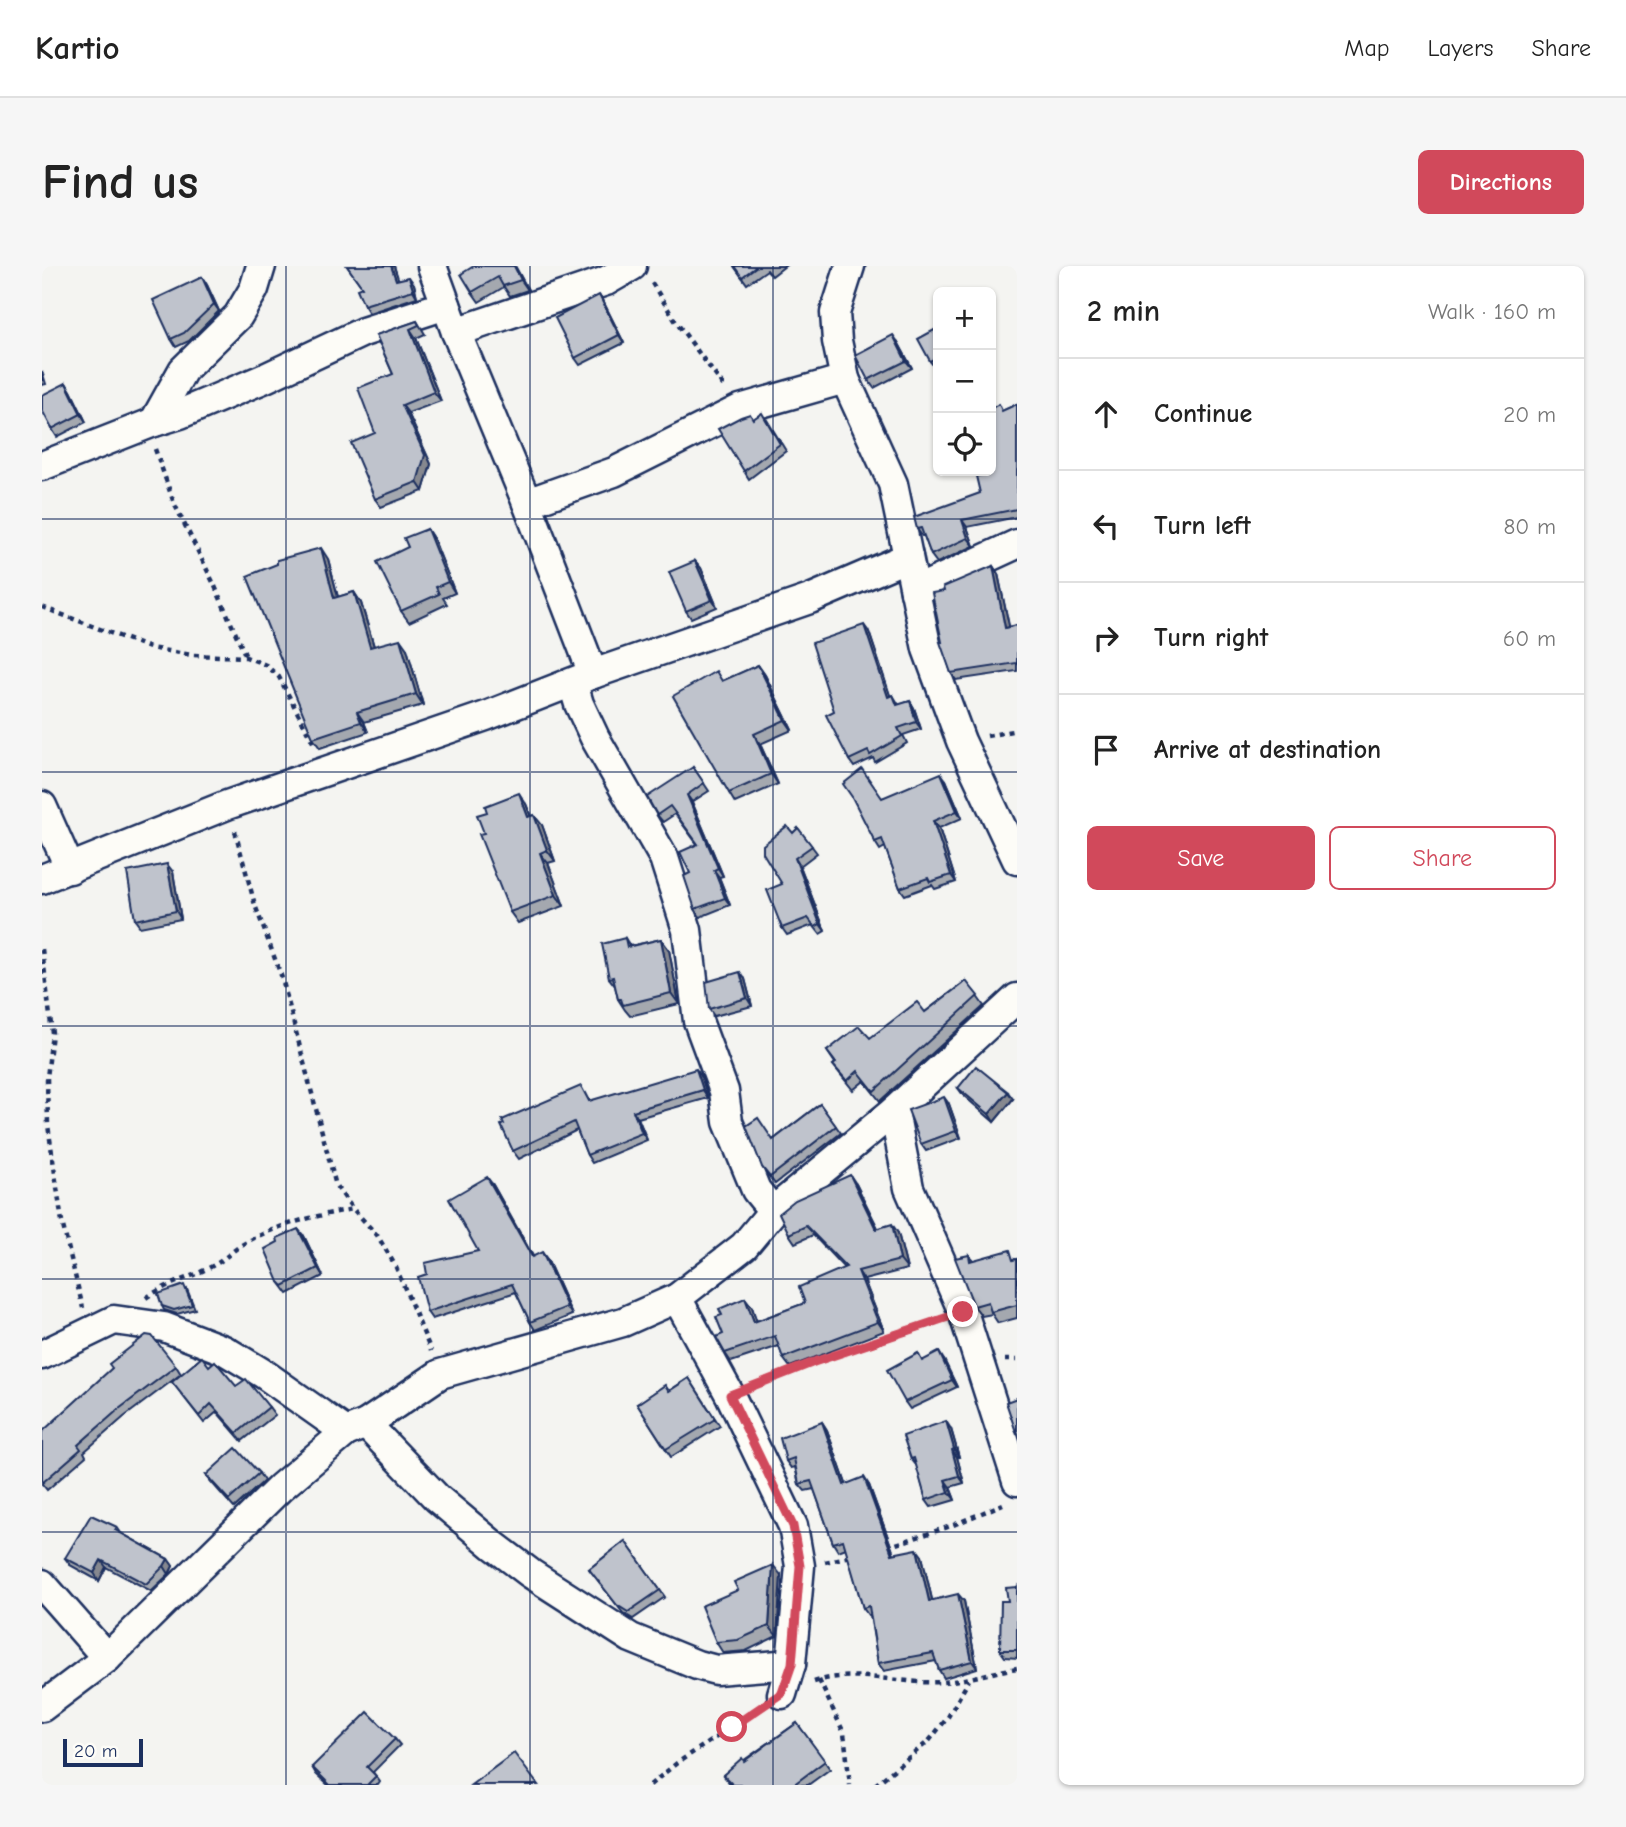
<!DOCTYPE html>
<html lang="en">
<head>
<meta charset="utf-8">
<style>
	:root { --surface:#fff; --page:#f6f6f6; --text:#222; --muted:#767676; --line:#e0e0e0; --accent:#d1495b }
	body { margin:0; font-family:"Comic Neue",sans-serif; background:var(--page); color:var(--text) }
	.controls { position:absolute; right:21px; top:21px; display:grid; overflow:hidden; border-radius:10px; box-shadow:0 2px 5px #0004 }
	.controls button { width:63px; height:63px; display:grid; place-items:center; padding:0; border:0; border-bottom:2px solid var(--line); background:var(--surface); color:var(--text); font:35px sans-serif }
	.scale { position:absolute; left:21px; bottom:18px; width:80px; box-sizing:border-box; padding-left:7px; border:4px solid #1b2f5e; border-top:0; font-size:19px; line-height:24px; white-space:nowrap; color:#1b2f5e; -webkit-text-stroke:5px #fdfcf7; paint-order:stroke }
	.stop { position:absolute; width:21px; height:21px; margin:-16px; border:5px solid #d1495b; border-radius:50%; background:#fff }
	.stop.end { background:#d1495b; border-color:#fff; box-shadow:0 2px 7px #0008 }
	.list { margin:0; padding:0; list-style:none }
	h2 { display:flex; justify-content:space-between; align-items:center; height:91px; margin:0; padding:0 28px; font-size:30px }
	h2 small { font-size:23px; font-weight:400; color:var(--muted) }
	.list li { display:grid; grid-template-columns:46px 1fr auto; gap:21px; align-items:center; box-sizing:border-box; height:112px; padding:0 28px; border-top:2px solid var(--line) }
	.list b { display:block; font-size:26px; white-space:nowrap }
	.list em { font-size:23px; font-style:normal; color:var(--muted) }
	.actions { display:flex; gap:14px; padding:21px 28px }
	.actions a { flex:1; padding:16px 0; border:2px solid var(--accent); border-radius:10px; text-align:center; font-size:24px; color:var(--accent) }
	.actions .main { background:var(--accent); color:#fff }
	.icon { flex:none; width:38px; height:38px; fill:none; stroke:currentColor; stroke-width:2; stroke-linecap:round; stroke-linejoin:round }
	.map { position:relative; flex:none; width:975px; height:1519px; overflow:hidden; border-radius:10px }
	header { display:flex; align-items:center; gap:42px; box-sizing:border-box; height:98px; padding:0 35px; background:var(--surface); border-bottom:2px solid var(--line) }
	header strong { font-size:33px }
	nav { display:flex; gap:38px; margin-inline-start:auto; font-size:24px }
	.intro { display:flex; align-items:center; justify-content:space-between; box-sizing:border-box; height:168px; padding:0 42px }
	h1 { margin:0; font-size:49px }
	.button { padding:18px 32px; border-radius:10px; background:var(--accent); color:#fff; font-size:24px; font-weight:700 }
	main { display:flex; gap:42px; padding:0 42px }
	aside { flex:1; background:var(--surface); border-radius:10px; box-shadow:0 2px 5px #0004 }
	.map>svg:first-child { display:block }
</style>
</head>
<body>
<header>
<strong>Kartio</strong>
<nav><a>Map</a><a>Layers</a><a>Share</a></nav>
</header>
<div class="intro"><h1>Find us</h1><a class="button">Directions</a></div>
<main>
<div class="map">
<svg width="975" height="1519" viewBox="0 0 975 1519">
	<rect width="100%" height="100%" fill="#f4f4f1"/>
	<filter id="ink" filterUnits="userSpaceOnUse"><feTurbulence type="fractalNoise" baseFrequency=".0143" numOctaves="2"/><feDisplacementMap in="SourceGraphic" scale="14" xChannelSelector="R" yChannelSelector="G"/><feConvolveMatrix kernelMatrix="1 2 1 2 8 2 1 2 1" color-interpolation-filters="sRGB"/></filter>
	<g filter="url(#ink)">
		<g fill="none" stroke-linecap="round" stroke-linejoin="round">
			<g stroke="#1b2f5e" stroke-width="33">
				<g id="minor">
					<polyline points="390,0 414,66 485,237 551,408"/>
					<polyline points="808,0 793,47 795,75 803,113 851,218 885,383 919,475 975,594"/>
					<polyline points="414,66 564,15 590,0"/>
					<polyline points="112,156 141,104 196,50 212,23 219,0"/>
					<polyline points="0,200 112,156 138,148 221,113 321,66 404,39"/>
					<polyline points="485,237 572,206 698,143 803,113"/>
					<polyline points="873,325 975,278"/>
					<polyline points="531,418 537,438 553,472 622,592 645,664 656,755 682,825 686,856 714,924 731,945"/>
					<polyline points="0,540 28,603"/>
					<polyline points="0,613 185,539 444,450 551,408 768,333 866,291"/>
					<polyline points="852,845 867,922 921,1046 975,1215"/>
					<polyline points="635,1032 688,1129 751,1260 758,1300 749,1398 740,1428"/>
					<polyline points="0,1089 72,1054 122,1061 182,1084 222,1108 304,1166"/>
					<polyline points="324,1158 395,1232 451,1279 488,1307 589,1372 655,1399 674,1404 749,1398"/>
					<polyline points="0,1318 65,1392"/>
					<polyline points="0,1441 65,1392 239,1221 304,1166 324,1158 398,1108 581,1056 635,1032 702,980 731,945 852,845 975,732"/>
				</g>
			</g>
			<g stroke="#1b2f5e" stroke-width="4.5" stroke-dasharray="5 5" stroke-linecap="butt">
				<polyline points="610,17 634,56 683,122"/>
				<polyline points="113,183 132,237 172,318 204,391"/>
				<polyline points="0,341 108,382 150,389 204,391 224,399 237,411 273,480"/>
				<polyline points="945,470 975,464"/>
				<polyline points="193,565 213,639 240,712 294,920 311,943 335,969 353,999 389,1085"/>
				<polyline points="0,683 10,767 5,812 6,859 20,956 41,1042"/>
				<path d="M 104,1032 C 125,1017 150,1012 172,999 C 182,994 189,986 198,980 C 232,959 272,950 311,943"/>
				<polyline points="963,1094 975,1094"/>
				<polyline points="711,1120 772,1096 897,1055"/>
				<polyline points="845,1281 909,1260 961,1238"/>
				<polyline points="783,1296 809,1290"/>
				<polyline points="777,1414 802,1467 808,1519"/>
				<path d="M 772,1416 C 814,1402 858,1419 901,1416 C 926,1414 950,1406 975,1402"/>
				<polyline points="608,1519 635,1497 717,1443"/>
				<polyline points="833,1519 887,1475 906,1451 927,1414"/>
			</g>
			<use href="#minor" stroke="#fdfcf7" stroke-width="28"/>
		</g>
		<g fill="#a4a8af" stroke="#1b2f5e" stroke-width="2">
			<polygon points="305,0 352,0 356,14 372,18 375,31 327,47 322,39 320,21"/>
			<polygon points="473,0 486,24 468,30 462,21 437,36 430,26"/>
			<polygon points="692,0 743,0 730,10 725,4 705,18"/>
			<polygon points="160,11 165,19 177,45 147,75 134,81 129,73"/>
			<polygon points="562,37 582,77 538,99 533,92"/>
			<polygon points="375,55 383,68 374,72 399,135 366,147 389,198 381,225 339,241 333,233 333,167 351,108 334,69"/>
			<polygon points="896,62 896,100 893,102 888,95"/>
			<polygon points="856,76 870,102 832,122 826,114"/>
			<polygon points="0,105 4,118 0,119"/>
			<polygon points="24,117 29,125 44,156 15,171 10,163"/>
			<polygon points="975,138 975,251 925,261 932,280 895,297 889,289 882,270 880,270 875,263 938,227 947,208 962,144"/>
			<polygon points="711,153 725,154 744,185 707,213 702,205"/>
			<polygon points="385,263 392,274 413,327 401,332 405,338 367,356 359,345 366,281"/>
			<polygon points="286,293 296,331 312,326 319,337 332,380 365,383 381,439 322,456 326,466 278,482 271,472"/>
			<polygon points="653,295 659,302 675,341 649,352 644,345"/>
			<polygon points="951,300 956,308 967,361 975,359 975,405 914,414 909,407 900,376 902,325"/>
			<polygon points="827,366 848,430 851,429 857,439 868,435 872,442 879,463 861,469 865,477 833,496 831,492 812,501 807,494 792,445"/>
			<polygon points="716,399 723,409 750,464 718,478 736,518 693,537 687,527 681,415"/>
			<polygon points="651,501 667,525 650,536 681,610 677,611 688,639 658,651 653,643 648,607 655,578 633,548 621,556 615,549"/>
			<polygon points="904,514 920,552 897,562 914,616 893,623 890,619 863,629 858,622 843,581 838,584 833,576 840,532"/>
			<polygon points="484,538 489,550 500,559 513,595 506,597 522,640 476,657 468,646 442,567"/>
			<polygon points="756,562 775,587 758,600 783,665 778,668 771,659 745,669 740,662 740,618 751,567"/>
			<polygon points="131,606 139,653 98,661 93,654"/>
			<polygon points="583,672 588,680 619,673 627,684 637,738 588,750 583,744 576,733 573,720 567,712"/>
			<polygon points="703,713 710,740 672,750 667,743"/>
			<polygon points="924,715 942,740 838,835 822,815 811,824 791,799 793,797 785,785 828,772 883,746"/>
			<polygon points="659,810 666,832 596,852 605,874 550,897 545,889 535,864 477,893 471,885 544,827 548,835"/>
			<polygon points="916,822 971,833 952,856 921,829"/>
			<polygon points="778,838 799,867 733,918 720,901 731,874"/>
			<polygon points="907,838 919,872 884,885 879,878"/>
			<polygon points="814,918 836,962 856,967 865,1003 822,1014 842,1065 748,1101 741,1092 737,1080 689,1096 683,1087 680,1049 703,1032 710,1041 714,1055 763,1037 802,1002 771,969 753,977 747,968"/>
			<polygon points="451,919 491,990 505,993 530,1049 493,1064 488,1056 474,1026 390,1053 385,1046 385,1008 436,985"/>
			<polygon points="262,970 281,1010 246,1028 237,1016"/>
			<polygon points="927,989 931,994 975,993 975,1052 956,1057 950,1048 940,1050 932,1040"/>
			<polygon points="145,1023 153,1043 135,1048 122,1044 120,1040"/>
			<polygon points="882,1094 902,1094 915,1121 868,1143 863,1136"/>
			<polygon points="134,1100 139,1108 82,1151 42,1186 44,1190 5,1224 0,1218 0,1166"/>
			<polygon points="167,1100 194,1120 227,1141 233,1149 200,1175 175,1146 162,1157 130,1116"/>
			<polygon points="647,1112 678,1160 629,1191 595,1138 627,1125"/>
			<polygon points="780,1156 785,1164 804,1218 827,1219 852,1288 880,1290 890,1334 922,1335 935,1402 902,1412 897,1404 894,1395 842,1405 836,1397 828,1349 826,1349 821,1342 804,1282 796,1285 791,1277 772,1223 763,1225 757,1218 753,1201 749,1202 744,1195"/>
			<polygon points="909,1163 917,1191 915,1191 922,1217 908,1221 913,1234 889,1241 884,1234 875,1200 869,1193"/>
			<polygon points="217,1207 222,1215 192,1242 169,1216 164,1209"/>
			<polygon points="75,1261 79,1267 126,1293 131,1300 127,1308 109,1325 64,1301 57,1315 28,1299 23,1292"/>
			<polygon points="583,1275 623,1331 591,1353 581,1347 547,1303"/>
			<polygon points="739,1309 735,1370 704,1385 681,1387 674,1376"/>
			<polygon points="975,1321 975,1392 963,1391 958,1384 966,1335"/>
			<polygon points="755,1457 788,1503 766,1519 689,1519 681,1509"/>
			<polygon points="353,1473 358,1479 331,1506 338,1516 336,1519 286,1519 274,1508 270,1501"/>
		</g>
		<g fill="#86888f" stroke="#1b2f5e" stroke-width="2">
			<polygon points="349,0 352,0 359,21 354,14"/>
			<polygon points="472,0 473,0 486,24 479,14"/>
			<polygon points="160,11 165,19 177,45 172,38"/>
			<polygon points="367,11 372,18 375,31 371,24"/>
			<polygon points="557,29 562,37 582,77 577,69"/>
			<polygon points="368,63 374,72 399,135 392,126"/>
			<polygon points="851,69 856,76 870,102 864,95"/>
			<polygon points="24,117 29,125 44,156 39,148"/>
			<polygon points="360,139 366,147 389,198 381,225 375,216"/>
			<polygon points="920,254 925,261 932,280 926,272"/>
			<polygon points="385,263 392,274 413,327 406,316"/>
			<polygon points="279,282 286,293 299,343 292,332"/>
			<polygon points="653,295 659,302 675,341 670,334"/>
			<polygon points="951,300 956,308 969,369 963,362"/>
			<polygon points="312,326 319,337 335,391 328,381"/>
			<polygon points="822,359 827,366 851,438 846,431"/>
			<polygon points="358,373 365,383 381,439 374,428"/>
			<polygon points="716,399 723,409 750,464 743,454"/>
			<polygon points="868,435 872,442 879,463 874,456"/>
			<polygon points="315,446 322,456 326,466 319,456"/>
			<polygon points="712,468 718,478 736,518 729,508"/>
			<polygon points="899,507 904,514 920,552 915,545"/>
			<polygon points="477,527 484,538 493,562 486,551"/>
			<polygon points="645,529 650,536 681,610 676,602"/>
			<polygon points="492,549 500,559 513,595 505,584"/>
			<polygon points="891,555 897,562 914,616 909,609"/>
			<polygon points="498,587 506,597 522,640 514,629"/>
			<polygon points="753,592 758,600 783,665 778,658"/>
			<polygon points="125,598 131,606 139,653 134,645"/>
			<polygon points="672,604 677,611 688,639 683,632"/>
			<polygon points="619,673 627,684 637,738 629,727"/>
			<polygon points="698,706 703,713 710,740 705,732"/>
			<polygon points="654,803 659,810 666,832 661,824"/>
			<polygon points="966,826 971,833 952,856 947,848"/>
			<polygon points="902,831 907,838 919,872 914,865"/>
			<polygon points="591,845 596,852 605,874 600,867"/>
			<polygon points="808,909 814,918 840,971 834,963"/>
			<polygon points="445,911 451,919 495,998 490,991"/>
			<polygon points="850,958 856,967 865,1003 858,994"/>
			<polygon points="256,963 262,970 281,1010 276,1002"/>
			<polygon points="500,986 505,993 530,1049 525,1041"/>
			<polygon points="816,1005 822,1014 842,1065 836,1056"/>
			<polygon points="703,1032 710,1041 718,1065 712,1056"/>
			<polygon points="897,1086 902,1094 915,1121 910,1114"/>
			<polygon points="904,1155 909,1163 917,1191 912,1183"/>
			<polygon points="780,1156 785,1164 807,1226 802,1219"/>
			<polygon points="910,1184 915,1191 922,1217 917,1210"/>
			<polygon points="822,1211 827,1219 855,1296 850,1288"/>
			<polygon points="903,1214 908,1221 913,1234 907,1226"/>
			<polygon points="875,1283 880,1290 892,1342 887,1335"/>
			<polygon points="126,1293 131,1300 127,1308 122,1300"/>
			<polygon points="59,1294 64,1301 57,1315 52,1307"/>
			<polygon points="731,1299 739,1309 735,1370 727,1360"/>
			<polygon points="916,1328 922,1335 935,1402 930,1395"/>
		</g>
		<g fill="#bfc3cc" stroke="#1b2f5e" stroke-width="2">
			<polygon points="305,0 349,0 354,14 367,11 371,24 322,39 315,23 320,21"/>
			<polygon points="432,0 472,0 479,14 461,20 456,11 430,26 419,8"/>
			<polygon points="692,0 715,0 700,11"/>
			<polygon points="160,11 172,38 142,67 129,73 111,34"/>
			<polygon points="557,29 577,69 533,92 513,52"/>
			<polygon points="375,55 377,59 368,63 392,126 360,139 383,189 375,216 333,233 309,177 333,167 316,122 351,108 334,69"/>
			<polygon points="896,62 896,90 888,95 876,73"/>
			<polygon points="851,69 864,95 826,114 813,89"/>
			<polygon points="24,117 39,148 10,163 0,144 0,129"/>
			<polygon points="957,138 960,145 975,138 975,243 920,254 926,272 889,289 879,262 875,263 872,251 938,227 934,210 947,208 946,205 949,205 949,142"/>
			<polygon points="720,147 738,178 702,205 676,163 699,151 708,148 711,153"/>
			<polygon points="385,263 406,316 394,321 397,328 359,345 335,296 366,281 362,272"/>
			<polygon points="279,282 292,332 312,326 328,381 358,373 374,428 315,446 319,456 271,472 205,310 235,298 235,294"/>
			<polygon points="653,295 670,334 644,345 627,306"/>
			<polygon points="951,300 963,362 975,359 975,397 909,407 898,376 900,376 890,327 902,325 901,321"/>
			<polygon points="822,359 846,431 851,429 855,439 868,435 874,456 856,462 860,470 828,489 826,485 807,494 784,449 792,445 770,377"/>
			<polygon points="716,399 743,454 712,468 729,508 687,527 631,430 674,405 680,415"/>
			<polygon points="651,501 662,517 645,529 676,602 672,604 683,632 653,643 642,610 648,607 638,586 656,578 628,540 615,549 605,531"/>
			<polygon points="820,503 840,532 899,507 915,545 891,555 909,609 888,616 886,612 858,622 840,573 833,576 810,531 801,518"/>
			<polygon points="477,527 486,551 492,549 505,584 498,587 514,629 468,646 437,568 442,567 435,549 445,546 443,540"/>
			<polygon points="745,560 751,567 756,562 770,580 753,592 778,658 773,661 766,652 740,662 725,624 740,618 721,587 721,579"/>
			<polygon points="125,598 134,645 93,654 85,606"/>
			<polygon points="583,672 585,681 619,673 629,727 581,739 579,733 576,733 571,711 567,712 560,678"/>
			<polygon points="698,706 705,732 667,743 664,716"/>
			<polygon points="924,715 936,730 832,825 816,805 805,815 791,799 794,797 785,785 817,760 828,772 875,736 883,746"/>
			<polygon points="934,800 966,826 947,848 916,822"/>
			<polygon points="654,803 661,824 591,845 600,867 545,889 532,856 471,885 459,859 462,858 460,854 539,820 547,835"/>
			<polygon points="902,831 914,865 879,878 866,844"/>
			<polygon points="778,838 794,860 728,911 720,901 704,860 716,852 731,874"/>
			<polygon points="808,909 834,963 850,958 858,994 816,1005 836,1056 741,1092 733,1070 683,1087 674,1071 681,1068 674,1051 680,1049 677,1043 703,1032 712,1056 763,1037 757,1021 804,1001 764,960 747,968 737,947 753,934"/>
			<polygon points="445,911 490,991 500,986 525,1041 488,1056 470,1018 385,1046 376,1011 385,1008 383,997 436,985 407,933"/>
			<polygon points="256,963 276,1002 241,1020 237,1016 223,983 236,976 235,972"/>
			<polygon points="968,984 971,994 975,993 975,1039 949,1046 946,1036 932,1040 913,992 927,989 928,995"/>
			<polygon points="142,1019 150,1039 132,1044 120,1040 116,1028"/>
			<polygon points="104,1069 110,1070 134,1100 77,1143 36,1179 39,1183 0,1217 0,1166 70,1102 67,1098"/>
			<polygon points="897,1086 910,1114 863,1136 845,1104 876,1087 880,1095"/>
			<polygon points="160,1091 167,1100 173,1095 194,1120 204,1113 227,1141 195,1167 169,1138 157,1150 130,1116"/>
			<polygon points="647,1112 673,1153 624,1183 595,1138 623,1119 627,1125"/>
			<polygon points="975,1132 975,1169 964,1136"/>
			<polygon points="904,1155 912,1183 910,1184 917,1210 903,1214 907,1226 884,1234 872,1192 869,1193 861,1170"/>
			<polygon points="780,1156 802,1219 822,1211 850,1288 875,1283 887,1335 916,1328 930,1395 897,1404 891,1387 836,1397 827,1340 821,1342 801,1274 791,1277 769,1215 757,1218 752,1192 744,1195 738,1172"/>
			<polygon points="194,1182 217,1207 187,1234 164,1209"/>
			<polygon points="49,1249 75,1261 73,1264 126,1293 122,1300 104,1318 59,1294 52,1307 23,1292"/>
			<polygon points="583,1275 618,1324 586,1346 575,1339 547,1303"/>
			<polygon points="731,1299 727,1360 696,1374 674,1376 659,1340 696,1324 692,1316"/>
			<polygon points="975,1321 975,1384 958,1384 959,1335 966,1335 964,1322"/>
			<polygon points="326,1446 353,1473 325,1501 334,1510 325,1519 288,1519 270,1501"/>
			<polygon points="755,1457 783,1495 751,1519 691,1519 681,1509 700,1492 702,1495"/>
			<polygon points="472,1487 496,1519 429,1519"/>
		</g>
	</g>
	<g fill="none" stroke-linecap="round" stroke-linejoin="round" filter="url(#ink)">
		<polyline stroke="#d1495b" stroke-width="9" points="690,1461 740,1427 750,1398 758,1300 751,1260 688,1129 772,1096 921,1046"/>
	</g>
	<path fill="none" stroke="#1b2f5e" stroke-width="2" stroke-opacity="0.55" d="M 244,0 L 244,1519M 488,0 L 488,1519M 731,0 L 731,1519M 0,253 L 975,253M 0,506 L 975,506M 0,760 L 975,760M 0,1013 L 975,1013M 0,1266 L 975,1266"/>
</svg>
<div class="controls">
<button>+</button>
<button>−</button>
<button><svg class="icon" aria-label="locate" viewBox="0 0 24 24"><circle cx="12" cy="12" r="6"/><path d="M12 2v4M12 18v4M2 12h4M18 12h4"/></svg></button>
</div>
<div class="scale">20 m</div>
<div class="stop" style="left:690px;top:1461px"></div>
<div class="stop end" style="left:921px;top:1046px"></div>
</div>
<aside>
<h2>2 min<small>Walk · 160 m</small></h2>
<ul class="list">
<li><svg class="icon" aria-label="ahead" viewBox="0 0 24 24"><path d="M12 20V5M6 11l6-6 6 6"/></svg><div><b>Continue</b></div><em>20 m</em></li>
<li><svg class="icon" aria-label="left" viewBox="0 0 24 24"><path d="M17 20v-9H6M10 6l-5 5 5 5"/></svg><div><b>Turn left</b></div><em>80 m</em></li>
<li><svg class="icon" aria-label="right" viewBox="0 0 24 24"><path d="M7 20v-9h11M14 6l5 5-5 5"/></svg><div><b>Turn right</b></div><em>60 m</em></li>
<li><svg class="icon" aria-label="arrive" viewBox="0 0 24 24"><path d="M6 21V4h12l-3 4 3 4H6"/></svg><div><b>Arrive at destination</b></div></li>
</ul>
<div class="actions"><a class="main">Save</a><a>Share</a></div>
</aside>
</main>
</body>
</html>
